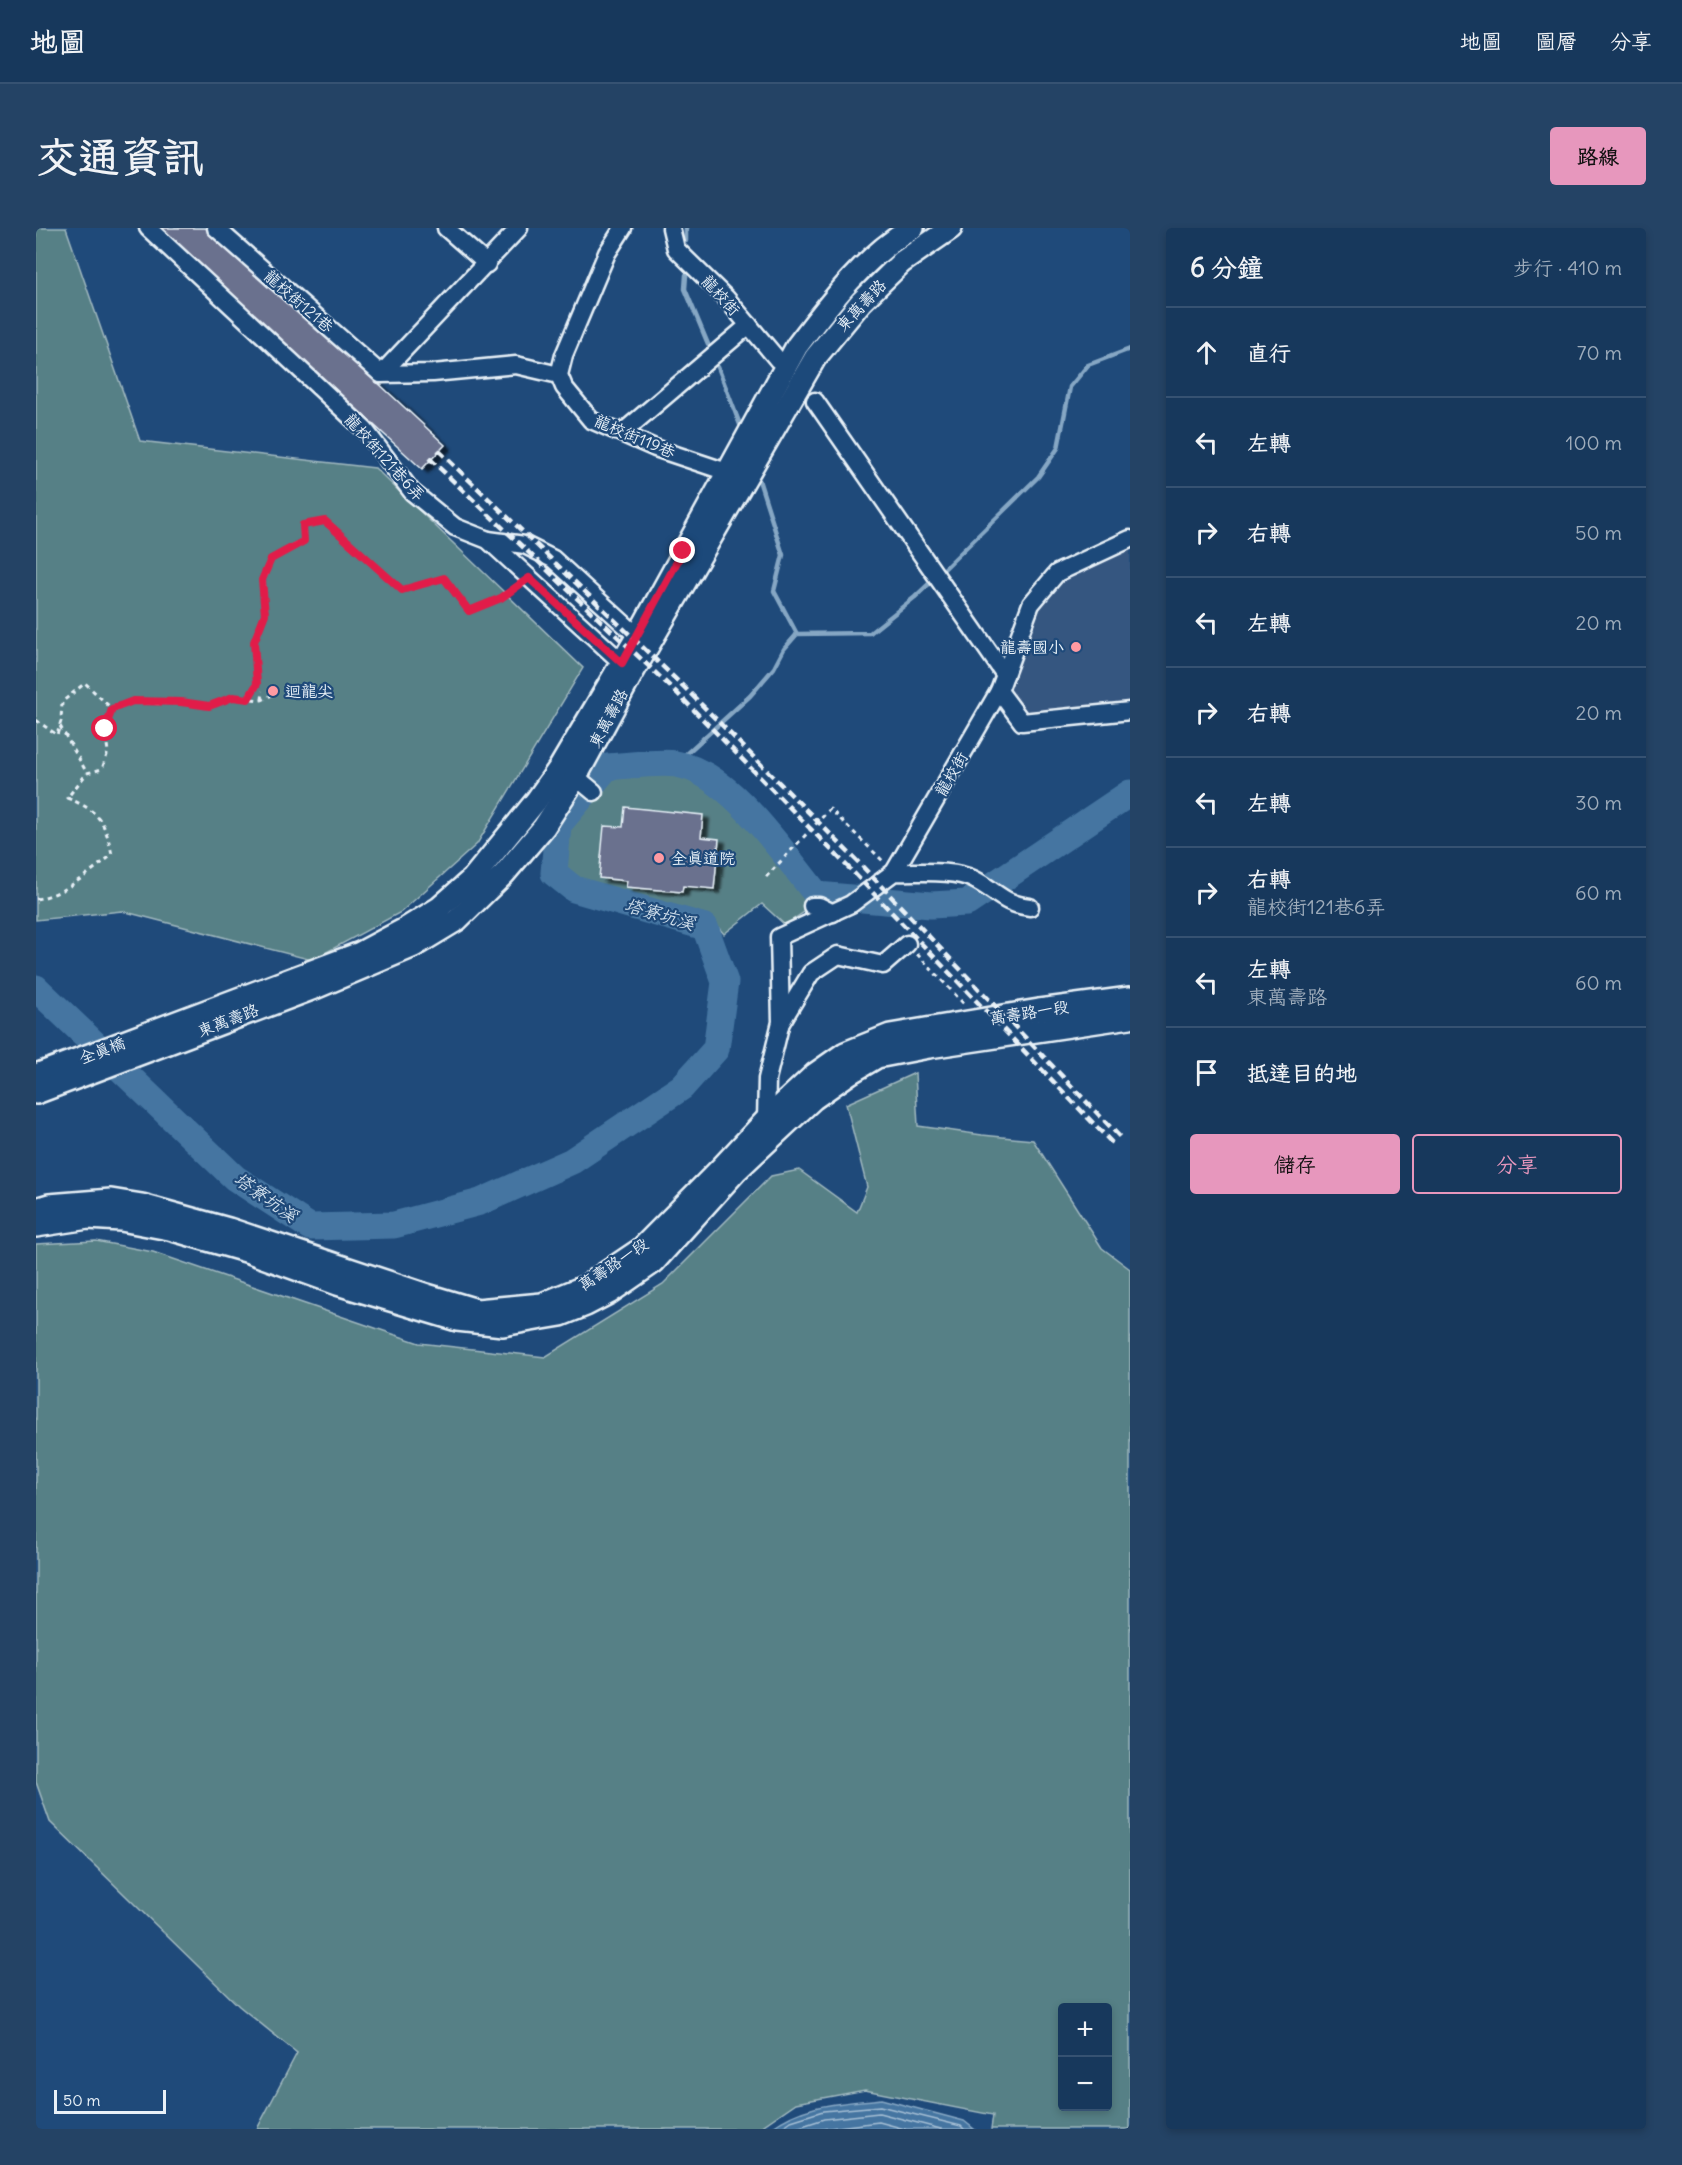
<!DOCTYPE html>
<html lang="zh-TW">
<head>
<meta charset="utf-8">
<style>
	:root { --surface:#17385c; --page:#244365; --text:#f1f3f6; --muted:#9eacbb; --line:#365272; --accent:#e797bd }
	body { margin:0; font-family:Delius,"LXGW WenKai TC",sans-serif; background:var(--page); color:var(--text) }
	.controls { position:absolute; right:18px; bottom:18px; display:grid; overflow:hidden; border-radius:6px; box-shadow:0 3px 9px #0003 }
	.controls button { width:54px; height:54px; display:grid; place-items:center; padding:0; border:0; border-bottom:2px solid var(--line); background:var(--surface); color:var(--text); font:30px sans-serif }
	.scale { position:absolute; left:18px; bottom:15px; width:112px; box-sizing:border-box; padding-left:6px; border:3px solid #e8f1f8; border-top:0; font-size:16px; line-height:21px; white-space:nowrap; color:#e8f1f8; -webkit-text-stroke:4px #1f4a7a; paint-order:stroke }
	.stop { position:absolute; width:18px; height:18px; margin:-14px; border:4px solid #e11d48; border-radius:50%; background:#fff }
	.stop.end { background:#e11d48; border-color:#fff; box-shadow:0 2px 6px #0008 }
	.list { margin:0; padding:0; list-style:none }
	h2 { display:flex; justify-content:space-between; align-items:center; height:78px; margin:0; padding:0 24px; font-size:26px }
	h2 small { font-size:20px; font-weight:400; color:var(--muted) }
	.list li { display:grid; grid-template-columns:39px 1fr auto; gap:18px; align-items:center; box-sizing:border-box; height:90px; padding:0 24px; border-top:2px solid var(--line) }
	.list b { display:block; font-size:22px; white-space:nowrap }
	.list p { margin:0; font-size:20px; white-space:nowrap; color:var(--muted) }
	.list em { font-size:20px; font-style:normal; color:var(--muted) }
	.actions { display:flex; gap:12px; padding:18px 24px }
	.actions a { flex:1; padding:14px 0; border:2px solid var(--accent); border-radius:6px; text-align:center; font-size:21px; color:var(--accent) }
	.actions .main { background:var(--accent); color:#111 }
	.icon { flex:none; width:33px; height:33px; fill:none; stroke:currentColor; stroke-width:2; stroke-linecap:round; stroke-linejoin:round }
	.map { position:relative; flex:none; width:1094px; height:1901px; overflow:hidden; border-radius:6px }
	header { display:flex; align-items:center; gap:36px; box-sizing:border-box; height:84px; padding:0 30px; background:var(--surface); border-bottom:2px solid var(--line) }
	header strong { font-size:28px }
	nav { display:flex; gap:33px; margin-inline-start:auto; font-size:21px }
	.intro { display:flex; align-items:center; justify-content:space-between; box-sizing:border-box; height:144px; padding:0 36px }
	h1 { margin:0; font-size:42px }
	.button { padding:15px 27px; border-radius:6px; background:var(--accent); color:#111; font-size:21px; font-weight:700 }
	main { display:flex; gap:36px; padding:0 36px }
	aside { flex:1; background:var(--surface); border-radius:6px; box-shadow:0 3px 9px #0003 }
	.map>svg:first-child { display:block }
</style>
</head>
<body>
<header>
<strong>地圖</strong>
<nav><a>地圖</a><a>圖層</a><a>分享</a></nav>
</header>
<div class="intro"><h1>交通資訊</h1><a class="button">路線</a></div>
<main>
<div class="map">
<svg width="1094" height="1901" viewBox="0 0 1094 1901">
	<defs>
		<filter id="shadow"><feDropShadow dx="6" dy="4" stdDeviation="1.5" flood-color="#0009"/></filter>
	</defs>
	<rect width="100%" height="100%" fill="#1f4a7a"/>
	<filter id="ink" filterUnits="userSpaceOnUse"><feTurbulence type="fractalNoise" baseFrequency=".0167" numOctaves="2"/><feDisplacementMap in="SourceGraphic" scale="12" xChannelSelector="R" yChannelSelector="G"/><feConvolveMatrix kernelMatrix="1 2 1 2 8 2 1 2 1" color-interpolation-filters="sRGB"/></filter>
	<g filter="url(#ink)">
		<polygon fill="#365680" points="1094,318 1094,478 990,488 976,469 973,457 998,380 1030,349"/>
		<g fill="#578086" stroke="#a0b8bf" stroke-width="1.5" fill-rule="evenodd">
			<polygon points="0,0 30,0 104,213 339,240 547,440 441,616 365,684 276,732 86,683 0,692"/>
			<polygon points="629,544 656,548 698,576 781,675 749,697 726,676 688,706 676,692 548,655 526,641 529,601 570,548"/>
			<path d="M 879,845 L 882,898 L 946,907 L 997,912 L 1066,1020 L 1094,1041 L 1094,1901 L 955,1901 L 957,1887 L 829,1862 L 760,1875 L 722,1901 L 221,1901 L 261,1825 L 203,1778 L 14,1594 L 0,1554 L 0,1016 L 60,1013 L 117,1024 L 383,1115 L 509,1129 L 627,1056 L 735,948 L 763,942 L 821,984 L 831,959 L 810,876 ZM 1026,1780 L 1072,1780 L 1072,1878 L 1026,1878 Z"/>
		</g>
		<path fill="#4475a1" stroke="#86a7c4" stroke-width="1.5" d="M 845,1871 L 928,1893 L 938,1901 L 734,1901 C 770,1875 802,1876 845,1871 Z"/>
		<g fill="none" stroke-linecap="round" stroke-linejoin="round">
			<g stroke="#a6bfd5" stroke-width="1.5">
				<polyline points="744,1901 755,1893 787,1883 844,1878 925,1898 928,1901"/>
				<polyline points="757,1901 788,1891 843,1885 905,1901"/>
				<polyline points="785,1901 843,1894 869,1901"/>
			</g>
			<g stroke="#86a7c4" stroke-width="4.5">
				<polyline points="650,13 650,0"/>
				<polyline points="650,47 649,61 672,116"/>
				<polyline points="682,139 706,202"/>
				<polyline points="723,252 747,327 738,363 761,406"/>
				<polyline points="903,346 1002,249 1022,220 1034,159 1052,137 1094,121"/>
				<polyline points="639,536 714,468 738,440 748,421 761,406 834,405 879,369 897,352"/>
			</g>
			<path stroke="#4475a1" stroke-width="27" d="M 0,760 L 199,950 L 274,999 L 358,997 L 444,974 L 536,933 L 646,859 L 680,821 L 689,754 L 669,699 L 538,661 L 518,645 L 522,597 L 571,539 C 590,538 623,533 640,536 C 694,544 748,627 781,667 L 895,677 L 931,675 L 1094,565"/>
		</g>
		<g fill="#6a718e" stroke="#e8f1f8" stroke-width="1.5" filter="url(#shadow)">
			<polygon points="123,0 175,0 409,217 386,241"/>
			<polygon points="589,579 667,587 665,609 683,611 678,661 647,658 646,664 590,659 591,653 563,650 568,598 587,599"/>
		</g>
		<g fill="none" stroke-linecap="round" stroke-linejoin="round">
			<g stroke="#e8f1f8" stroke-width="21">
				<g id="minor">
					<polyline points="112,0 329,202 376,264 419,299 452,312 594,442"/>
					<polyline points="180,0 345,146 483,0"/>
					<polyline points="410,0 451,36"/>
					<polyline points="587,0 571,25 528,127 523,147 528,159 555,192 619,220 703,248"/>
					<polyline points="635,0 640,21 690,70 742,132"/>
					<polyline points="345,146 397,145 480,137 523,147"/>
					<polyline points="779,173 969,447"/>
					<polyline points="586,205 713,97"/>
					<polyline points="452,312 489,317 517,331 610,416"/>
					<polyline points="963,463 986,494 1094,483"/>
					<polyline points="540,549 558,564"/>
					<path d="M 858,644 C 881,645 917,641 937,651 C 960,662 966,676 994,679"/>
					<polyline points="776,678 783,678 797,685"/>
					<polyline points="746,793 775,745 802,727 847,737 871,716"/>
					<polyline points="733,897 730,892 731,851 745,794 743,709 815,676 858,644 963,463 995,376 1021,345 1094,311"/>
				</g>
			</g>
			<g stroke="#e8f1f8" stroke-width="26">
				<g id="major">
					<path d="M 0,847 L 324,725 L 369,701 L 403,680 L 437,650 L 500,573 L 524,539 L 601,409 L 761,118 C 792,77 831,25 877,0"/>
					<polyline points="0,865 281,759 378,718 421,692 468,646 508,599 540,549 597,444 779,130 825,74 866,34 915,0"/>
					<polyline points="0,981 13,977 75,972 106,977 193,1001 391,1067 441,1082 506,1076 550,1058 605,1021 685,940 730,892 779,846 809,825 854,807 1003,782 1094,770"/>
					<polyline points="0,998 52,990 85,992 133,1001 213,1024 301,1056 421,1092 467,1097 501,1091 525,1087 550,1077 573,1065 618,1034 701,942 777,871 814,845 841,829 893,819 1094,789"/>
				</g>
			</g>
			<g stroke="#e8f1f8" stroke-width="3" stroke-dasharray="4.5 4.5" stroke-linecap="butt">
				<polyline points="212,470 221,455 218,414 229,386 227,353 235,331 268,313 267,297 289,293 366,362 408,350 433,383 465,370 481,358"/>
				<polyline points="226,472 227,463"/>
				<polyline points="0,492 21,507 25,493 26,474 49,455 76,481 97,473 121,475 145,474 173,478 197,469 226,472 236,467"/>
				<polyline points="24,498 51,545"/>
				<polyline points="51,545 66,541 72,524 69,501 76,481"/>
				<polyline points="730,649 794,581 848,634"/>
				<path d="M 0,671 C 30,666 52,645 76,627 C 69,594 64,583 31,570 L 51,545"/>
				<polyline points="881,726 928,776 931,776"/>
			</g>
			<use href="#minor" stroke="#1f4a7a" stroke-width="16"/>
			<use href="#major" stroke="#1f4a7a" stroke-width="21"/>
			<g stroke="#e8f1f8" stroke-width="4.5" stroke-dasharray="9 4.5" stroke-linecap="butt">
				<polyline points="402,222 648,459 826,638 1084,909"/>
				<polyline points="393,230 641,465 818,645 1078,917"/>
			</g>
		</g>
	</g>
	<g fill="none" stroke-linecap="round" stroke-linejoin="round" filter="url(#ink)">
		<polyline stroke="#e11d48" stroke-width="8" points="69,501 76,481 97,473 145,474 173,478 197,469 212,471 221,456 218,414 229,386 226,352 235,331 268,313 267,297 289,293 366,362 408,350 433,383 465,370 493,350 586,435 647,323"/>
	</g>
	<g fill="#ff9aa2" stroke="#1f4a7a" stroke-width="2">
		<circle cx="1040" cy="419" r="6"/>
		<circle cx="237" cy="463" r="6"/>
		<circle cx="623" cy="630" r="6"/>
	</g>
	<g text-anchor="middle" dominant-baseline="central" stroke-width="4.5" stroke-linejoin="round" paint-order="stroke">
		<g font-size="16" fill="#e8f1f8" stroke="#1f4a7a">
			<text transform="translate(685 67) rotate(47)">龍校街</text>
			<text transform="translate(263 73) rotate(41)">龍校街121巷</text>
			<text transform="translate(825 77) rotate(-47)">東萬壽路</text>
			<text transform="translate(599 208) rotate(23)">龍校街119巷</text>
			<text transform="translate(349 229) rotate(48)">龍校街121巷6弄</text>
			<text transform="translate(572 490) rotate(-62)">東萬壽路</text>
			<text transform="translate(915 546) rotate(-60)">龍校街</text>
			<text transform="translate(993 784) rotate(-9)">萬壽路一段</text>
			<text transform="translate(192 792) rotate(-21)">東萬壽路</text>
			<text transform="translate(66 822) rotate(-21)">全真橋</text>
			<text transform="translate(577 1036) rotate(-34)">萬壽路一段</text>
		</g>
		<g font-size="16" fill="#e8f1f8" stroke="#1f4a7a" text-anchor="start">
			<text x="1028" y="419" text-anchor="end">龍壽國小</text>
			<text x="249" y="463">迴龍尖</text>
			<text x="635" y="630">全真道院</text>
		</g>
		<g font-size="18" font-style="italic" fill="#cfdeeb" stroke="#1f4a7a">
			<text transform="translate(624 686) rotate(16)">塔寮坑溪</text>
			<text transform="translate(230 969) rotate(35)">塔寮坑溪</text>
		</g>
	</g>
</svg>
<div class="controls">
<button>+</button>
<button>−</button>
</div>
<div class="scale">50 m</div>
<div class="stop" style="left:69px;top:501px"></div>
<div class="stop end" style="left:647px;top:323px"></div>
</div>
<aside>
<h2>6 分鐘<small>步行 · 410 m</small></h2>
<ul class="list">
<li><svg class="icon" aria-label="ahead" viewBox="0 0 24 24"><path d="M12 20V5M6 11l6-6 6 6"/></svg><div><b>直行</b></div><em>70 m</em></li>
<li><svg class="icon" aria-label="left" viewBox="0 0 24 24"><path d="M17 20v-9H6M10 6l-5 5 5 5"/></svg><div><b>左轉</b></div><em>100 m</em></li>
<li><svg class="icon" aria-label="right" viewBox="0 0 24 24"><path d="M7 20v-9h11M14 6l5 5-5 5"/></svg><div><b>右轉</b></div><em>50 m</em></li>
<li><svg class="icon" aria-label="left" viewBox="0 0 24 24"><path d="M17 20v-9H6M10 6l-5 5 5 5"/></svg><div><b>左轉</b></div><em>20 m</em></li>
<li><svg class="icon" aria-label="right" viewBox="0 0 24 24"><path d="M7 20v-9h11M14 6l5 5-5 5"/></svg><div><b>右轉</b></div><em>20 m</em></li>
<li><svg class="icon" aria-label="left" viewBox="0 0 24 24"><path d="M17 20v-9H6M10 6l-5 5 5 5"/></svg><div><b>左轉</b></div><em>30 m</em></li>
<li><svg class="icon" aria-label="right" viewBox="0 0 24 24"><path d="M7 20v-9h11M14 6l5 5-5 5"/></svg><div><b>右轉</b><p>龍校街121巷6弄</p></div><em>60 m</em></li>
<li><svg class="icon" aria-label="left" viewBox="0 0 24 24"><path d="M17 20v-9H6M10 6l-5 5 5 5"/></svg><div><b>左轉</b><p>東萬壽路</p></div><em>60 m</em></li>
<li><svg class="icon" aria-label="arrive" viewBox="0 0 24 24"><path d="M6 21V4h12l-3 4 3 4H6"/></svg><div><b>抵達目的地</b></div></li>
</ul>
<div class="actions"><a class="main">儲存</a><a>分享</a></div>
</aside>
</main>
</body>
</html>
